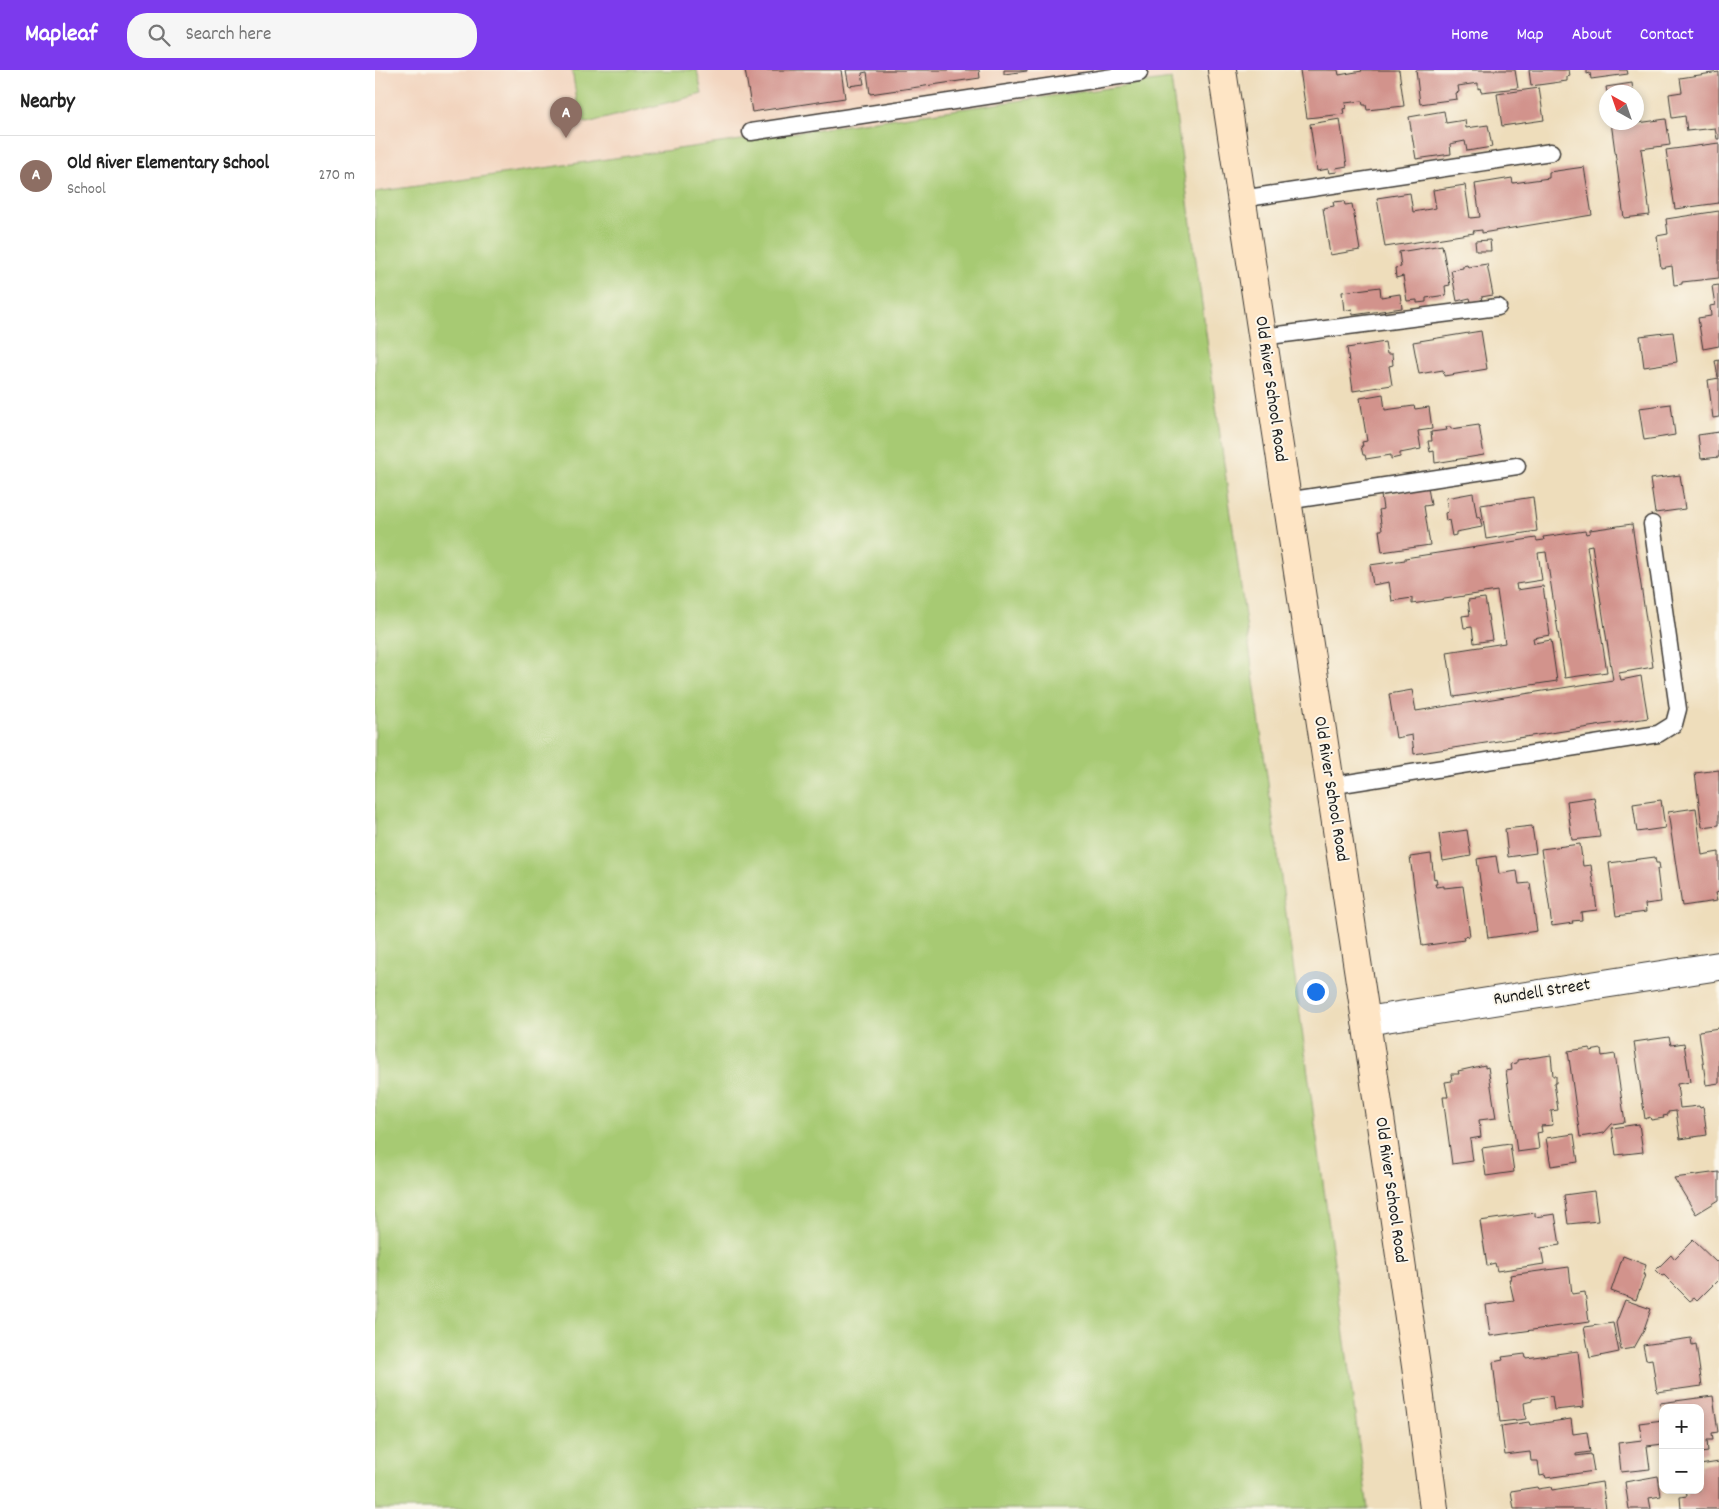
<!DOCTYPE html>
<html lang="en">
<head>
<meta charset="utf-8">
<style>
	:root { --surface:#fff; --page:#f6f6f6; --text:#222; --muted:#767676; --line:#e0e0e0; --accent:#7c3aed }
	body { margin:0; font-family:Dekko,sans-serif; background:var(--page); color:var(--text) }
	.controls { position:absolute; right:15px; bottom:15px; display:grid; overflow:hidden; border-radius:10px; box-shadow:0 2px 8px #0003 }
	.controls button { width:45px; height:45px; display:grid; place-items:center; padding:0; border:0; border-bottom:1px solid var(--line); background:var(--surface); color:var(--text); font:25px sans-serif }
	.compass { position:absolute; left:1224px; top:15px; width:45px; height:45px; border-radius:50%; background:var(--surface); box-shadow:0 2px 8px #0003; rotate:320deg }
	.you { position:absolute; left:940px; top:921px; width:18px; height:18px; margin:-12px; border:4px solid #fff; border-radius:50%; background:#1a73e8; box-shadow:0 0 0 8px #1a73e833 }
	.badge { display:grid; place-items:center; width:32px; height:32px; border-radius:50%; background:var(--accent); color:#fff; font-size:16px; font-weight:700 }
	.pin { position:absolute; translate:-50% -41px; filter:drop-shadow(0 1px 2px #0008) }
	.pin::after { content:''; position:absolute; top:26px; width:18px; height:15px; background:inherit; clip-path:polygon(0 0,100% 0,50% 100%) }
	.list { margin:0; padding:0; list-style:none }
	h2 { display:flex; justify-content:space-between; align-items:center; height:65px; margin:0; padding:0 20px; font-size:21px }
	h2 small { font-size:16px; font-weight:400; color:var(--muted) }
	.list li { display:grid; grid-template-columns:32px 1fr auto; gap:15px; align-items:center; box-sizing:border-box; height:80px; padding:0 20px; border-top:1px solid var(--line) }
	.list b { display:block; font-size:19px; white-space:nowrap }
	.list p { margin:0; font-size:16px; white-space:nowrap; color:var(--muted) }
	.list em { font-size:16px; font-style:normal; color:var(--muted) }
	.icon { flex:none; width:28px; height:28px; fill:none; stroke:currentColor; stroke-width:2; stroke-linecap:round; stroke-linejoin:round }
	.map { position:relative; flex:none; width:1344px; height:1439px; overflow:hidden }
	header { display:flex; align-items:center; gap:30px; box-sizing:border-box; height:70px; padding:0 25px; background:var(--accent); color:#fff }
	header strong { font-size:24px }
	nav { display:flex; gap:28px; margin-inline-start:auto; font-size:18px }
	.search { width:350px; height:45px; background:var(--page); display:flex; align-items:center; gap:12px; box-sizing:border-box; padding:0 18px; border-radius:20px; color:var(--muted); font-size:19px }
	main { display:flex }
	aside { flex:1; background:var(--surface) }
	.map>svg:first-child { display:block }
</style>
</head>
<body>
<header>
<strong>Mapleaf</strong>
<div class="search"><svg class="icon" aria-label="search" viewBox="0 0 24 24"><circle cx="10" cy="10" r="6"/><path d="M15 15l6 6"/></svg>Search here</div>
<nav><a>Home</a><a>Map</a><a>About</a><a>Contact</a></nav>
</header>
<main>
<aside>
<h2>Nearby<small></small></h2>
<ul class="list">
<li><span class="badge" style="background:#8d6e63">A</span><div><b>Old River Elementary School</b><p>School</p></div><em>270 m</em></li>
</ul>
</aside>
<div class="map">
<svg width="1344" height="1439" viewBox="0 0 1344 1439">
	<rect width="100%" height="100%" fill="#fbf7ec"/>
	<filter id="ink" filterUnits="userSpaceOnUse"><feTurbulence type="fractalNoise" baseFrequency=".02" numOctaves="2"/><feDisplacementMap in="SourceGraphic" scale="10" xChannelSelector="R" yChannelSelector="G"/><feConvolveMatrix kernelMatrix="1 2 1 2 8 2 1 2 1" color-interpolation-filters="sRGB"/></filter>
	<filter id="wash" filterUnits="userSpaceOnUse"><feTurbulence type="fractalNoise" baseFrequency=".0096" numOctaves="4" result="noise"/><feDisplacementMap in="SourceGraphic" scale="20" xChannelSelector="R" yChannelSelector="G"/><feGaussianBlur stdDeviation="1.12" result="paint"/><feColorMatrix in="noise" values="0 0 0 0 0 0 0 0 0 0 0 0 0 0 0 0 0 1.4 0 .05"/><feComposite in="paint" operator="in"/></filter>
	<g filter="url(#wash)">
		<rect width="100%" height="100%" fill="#edb"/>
		<polygon fill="#f2d4be" points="0,0 795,0 796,9 0,122"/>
		<g fill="#a7ca73" stroke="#627348">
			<polygon points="197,0 322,0 327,24 212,53 205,50"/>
			<polygon points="796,9 993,1439 0,1439 0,122"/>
		</g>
		<g id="blocks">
			<g fill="#d2938c">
				<polygon points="370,0 466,0 470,28 377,42"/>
				<polygon points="471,0 604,0 605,8 495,24 492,2 487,3 489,14 474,16"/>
				<polygon points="629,0 652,0 652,1 629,4"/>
				<polygon points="925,0 963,0 964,5 987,1 986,0 1024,0 1029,36 992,40 991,35 988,35 987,31 970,33 971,38 968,39 969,44 932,48"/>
				<polygon points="1041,0 1140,0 1143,18 1106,22 1105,18 1103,19 1103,13 1083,16 1084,22 1081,23 1082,29 1045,34"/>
				<polygon points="1154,0 1194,0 1195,6 1192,7 1192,11 1156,16"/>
				<polygon points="1212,0 1252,0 1253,4 1216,9 1215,3 1212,4"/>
				<polygon points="1344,2 1344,69 1342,69 1340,58 1312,61 1310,46 1297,48 1294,24 1307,22 1305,8"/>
				<polygon points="1257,13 1258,22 1232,22 1231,17"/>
				<polygon points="1164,18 1169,50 1127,56 1122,24"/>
				<polygon points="1069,41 1071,53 1090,50 1091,58 1113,55 1117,77 1092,81 1090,71 1075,74 1076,84 1041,89 1034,47"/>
				<polygon points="965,49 972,96 961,98 962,102 954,103 953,99 942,101 935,54"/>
				<polygon points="1291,49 1295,75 1266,79 1275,145 1249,148 1236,52 1263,53"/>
				<polygon points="1344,73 1344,133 1300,139 1291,80"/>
				<polygon points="1209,97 1217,145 1107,163 1107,160 1098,161 1099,163 1010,177 1002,128 1035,123 1038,142 1061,138 1058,120 1090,115 1095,148 1105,147 1100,114 1137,108 1138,113 1174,108 1174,102"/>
				<polygon points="969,131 970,135 977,134 985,180 955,185 948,138 959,136 958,132"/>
				<polygon points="1344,141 1344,208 1307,212 1307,214 1299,215 1297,196 1286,198 1282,166 1293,164 1291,149"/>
				<polygon points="1115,170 1116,181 1101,181 1100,171"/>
				<polygon points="1067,175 1075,215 1070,216 1071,225 1051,228 1051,232 1042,233 1042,230 1032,231 1028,206 1021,208 1020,198 1026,197 1024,182"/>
				<polygon points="1112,194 1118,225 1106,227 1107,230 1096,232 1095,228 1082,231 1076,200 1088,198 1088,196 1092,195 1093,197"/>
				<polygon points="1344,215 1344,276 1328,279 1323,248 1336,246 1335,236 1340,235 1337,216"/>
				<polygon points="1005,217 1006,227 1025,224 1027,238 978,245 977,239 969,241 967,222"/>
				<polygon points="1106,261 1112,299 1069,306 1068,300 1044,304 1038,272"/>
				<polygon points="1298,262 1302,292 1269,297 1265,266"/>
				<polygon points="1010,272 1012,284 1017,284 1018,295 1014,296 1017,315 978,321 972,278"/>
				<polygon points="1344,290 1344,307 1343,307 1340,291"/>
				<polygon points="1344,308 1344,347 1338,348 1333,310"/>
				<polygon points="1008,324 1010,340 1039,336 1040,339 1054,337 1057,359 1043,361 1046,379 1025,383 1025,387 1016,389 1016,385 991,389 990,385 988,385 986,376 988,376 987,372 992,371 985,328"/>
				<polygon points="1296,334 1300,365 1269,370 1264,338"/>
				<polygon points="1104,355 1109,385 1060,393 1059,381 1055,382 1053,371 1057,371 1056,362 1072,360 1071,357 1076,357 1076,359"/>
				<polygon points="1344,362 1344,387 1326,389 1323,365"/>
				<polygon points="1305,405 1310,439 1280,443 1275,409"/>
				<polygon points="1053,418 1056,435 1049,436 1055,475 1007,482 1004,460 1007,460 1004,440 1008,439 1006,425"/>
				<polygon points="1098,423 1102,448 1105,447 1107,457 1081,462 1081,465 1077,466 1074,450 1071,451 1070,443 1073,442 1071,428"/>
				<polygon points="1158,427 1162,461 1111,469 1106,435"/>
				<polygon points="1257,454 1278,597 1244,603 1246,610 1266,606 1273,648 1039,684 1037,665 1021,668 1014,624 1037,620 1041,641 1238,610 1217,475 1212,476 1232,602 1190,608 1171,482 1163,483 1167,510 1141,514 1142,520 1168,516 1175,565 1158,568 1159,573 1176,570 1182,611 1079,627 1072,582 1130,573 1122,521 1037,534 1037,528 1017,531 1014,512 998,515 995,495 1030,490 1030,488 1161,468 1162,471 1169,470 1168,467 1210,461 1211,464 1215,463 1215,460"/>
				<polygon points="1110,528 1117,570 1099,573 1097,557 1089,558 1087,546 1095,545 1093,530"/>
				<polygon points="1344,700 1344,755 1327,757 1320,703"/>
				<polygon points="1219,727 1225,767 1197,770 1192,731"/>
				<polygon points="1286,730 1290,758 1262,762 1258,734"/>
				<polygon points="1321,738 1327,785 1344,782 1344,822 1340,823 1342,831 1307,836 1293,742"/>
				<polygon points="1157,756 1161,783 1133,787 1130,759"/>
				<polygon points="1092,760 1096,786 1068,791 1064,764"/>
				<polygon points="1205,774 1208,796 1216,795 1222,840 1206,842 1207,850 1197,851 1198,853 1177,856 1166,779"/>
				<polygon points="1056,784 1059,809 1061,808 1062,814 1060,814 1061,817 1069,816 1069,818 1088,816 1095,866 1088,867 1089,870 1047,876 1035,787"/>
				<polygon points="1121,786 1124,804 1142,801 1144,814 1155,813 1162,861 1113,868 1102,789"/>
				<polygon points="1280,787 1281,793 1284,793 1285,799 1282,799 1286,832 1270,834 1271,842 1241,846 1234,793"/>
				<polygon points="1344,958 1344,1013 1331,1015 1324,961"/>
				<polygon points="1294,967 1296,975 1309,973 1315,1012 1302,1014 1305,1038 1324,1036 1325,1038 1328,1037 1332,1065 1305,1069 1301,1041 1293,1042 1293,1045 1288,1046 1289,1048 1276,1050 1275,1047 1270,1049 1259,972"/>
				<polygon points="1215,978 1215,981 1226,979 1227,986 1240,984 1250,1052 1237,1054 1229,1063 1205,1067 1193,981"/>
				<polygon points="1176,985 1178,1006 1181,1006 1181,1013 1179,1013 1183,1040 1176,1041 1178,1055 1166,1056 1167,1062 1162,1063 1164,1079 1142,1082 1131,1001 1137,1000 1136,994 1142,993 1142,990"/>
				<polygon points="1110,995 1110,998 1113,997 1121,1048 1104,1050 1106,1067 1095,1069 1098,1091 1077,1094 1068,1027 1073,1027 1070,1012 1077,1011 1076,1004 1084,1004 1083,1001"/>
				<polygon points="1264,1054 1268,1082 1241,1085 1237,1058"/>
				<polygon points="1199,1064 1203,1092 1176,1096 1171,1068"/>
				<polygon points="1135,1074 1139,1102 1111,1106 1107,1078"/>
				<polygon points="1344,1102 1344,1130 1321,1144 1299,1108"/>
				<polygon points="1219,1121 1223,1151 1193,1154 1189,1125"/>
				<polygon points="1160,1143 1160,1147 1180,1144 1185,1175 1166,1178 1169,1194 1122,1201 1120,1193 1112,1195 1105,1151"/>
				<polygon points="1318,1170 1341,1192 1342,1191 1344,1193 1344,1209 1322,1231 1319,1228 1315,1231 1289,1205 1287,1206 1281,1200 1296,1185 1299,1189"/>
				<polygon points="1248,1186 1271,1195 1268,1205 1270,1205 1261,1230 1236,1221"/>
				<polygon points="1194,1197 1197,1224 1210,1222 1214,1252 1115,1266 1111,1235 1139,1231 1134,1209 1136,1209 1135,1205"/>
				<polygon points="1250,1230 1276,1239 1268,1262 1259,1278 1246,1280 1241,1253"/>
				<polygon points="1238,1253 1244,1282 1215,1288 1209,1257"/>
				<polygon points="1316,1268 1317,1275 1321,1274 1327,1316 1282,1322 1277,1289 1271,1290 1268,1275"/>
				<polygon points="1203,1281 1209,1337 1179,1340 1177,1326 1157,1329 1157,1331 1149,1333 1151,1349 1125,1352 1118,1292 1128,1290 1127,1287 1150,1284 1151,1288"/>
				<polygon points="1338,1326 1343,1362 1337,1363 1338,1370 1332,1370 1333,1382 1325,1383 1325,1338 1288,1338 1286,1343 1285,1333"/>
				<polygon points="1196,1349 1198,1364 1212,1362 1215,1382 1201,1384 1201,1386 1216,1384 1219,1401 1171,1408 1170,1405 1165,1406 1163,1391 1156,1391 1155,1382 1130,1385 1126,1356 1154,1352 1155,1355"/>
				<polygon points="1288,1350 1288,1374 1272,1376 1275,1399 1246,1402 1243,1373 1267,1370 1264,1353"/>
				<polygon points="1344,1392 1344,1439 1306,1439 1305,1427 1312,1426 1311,1420 1325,1420 1325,1395"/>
				<polygon points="1283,1406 1286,1426 1274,1428 1276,1439 1254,1439 1250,1412"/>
				<polygon points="1227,1412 1231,1439 1139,1439 1136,1421 1162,1417 1163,1419 1176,1417 1177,1420"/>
			</g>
		</g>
	</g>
	<g filter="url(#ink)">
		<use href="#blocks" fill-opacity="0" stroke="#3c3934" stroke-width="1"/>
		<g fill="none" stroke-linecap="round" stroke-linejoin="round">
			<g stroke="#3c3934" stroke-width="19">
				<g id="service">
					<polyline points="376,62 764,3"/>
					<polyline points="866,129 1176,82"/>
					<polyline points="887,267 1123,237"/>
					<polyline points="911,431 1142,396"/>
					<polyline points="954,716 1283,664 1299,654 1303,639 1277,454"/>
				</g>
			</g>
			<g stroke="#3c3934" stroke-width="30">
				<polyline id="tertiary" points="991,951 1344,896"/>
			</g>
			<g stroke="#3c3934" stroke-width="30">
				<polyline id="secondary" points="847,0 991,951 1041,1296 1059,1439"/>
			</g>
			<use href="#service" stroke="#fff" stroke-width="16"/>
			<use href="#tertiary" stroke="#fff" stroke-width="28"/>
			<use href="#secondary" stroke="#fee5c5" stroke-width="28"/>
		</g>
	</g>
	<g text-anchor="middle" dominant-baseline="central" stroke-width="4" stroke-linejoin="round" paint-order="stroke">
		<g font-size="18" fill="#1c1c1c" stroke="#fbf7ec">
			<text transform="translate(895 319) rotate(82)">Old River School Road</text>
			<text transform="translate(955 719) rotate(81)">Old River School Road</text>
			<text transform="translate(1167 923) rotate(-9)">Rundell Street</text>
			<text transform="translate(1015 1120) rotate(82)">Old River School Road</text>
		</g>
	</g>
</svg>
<div class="controls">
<button>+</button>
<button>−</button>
</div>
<svg class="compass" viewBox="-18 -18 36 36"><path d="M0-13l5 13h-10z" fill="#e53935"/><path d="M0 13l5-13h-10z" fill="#767676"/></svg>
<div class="you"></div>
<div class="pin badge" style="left:191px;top:68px;background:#8d6e63">A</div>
</div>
</main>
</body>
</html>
